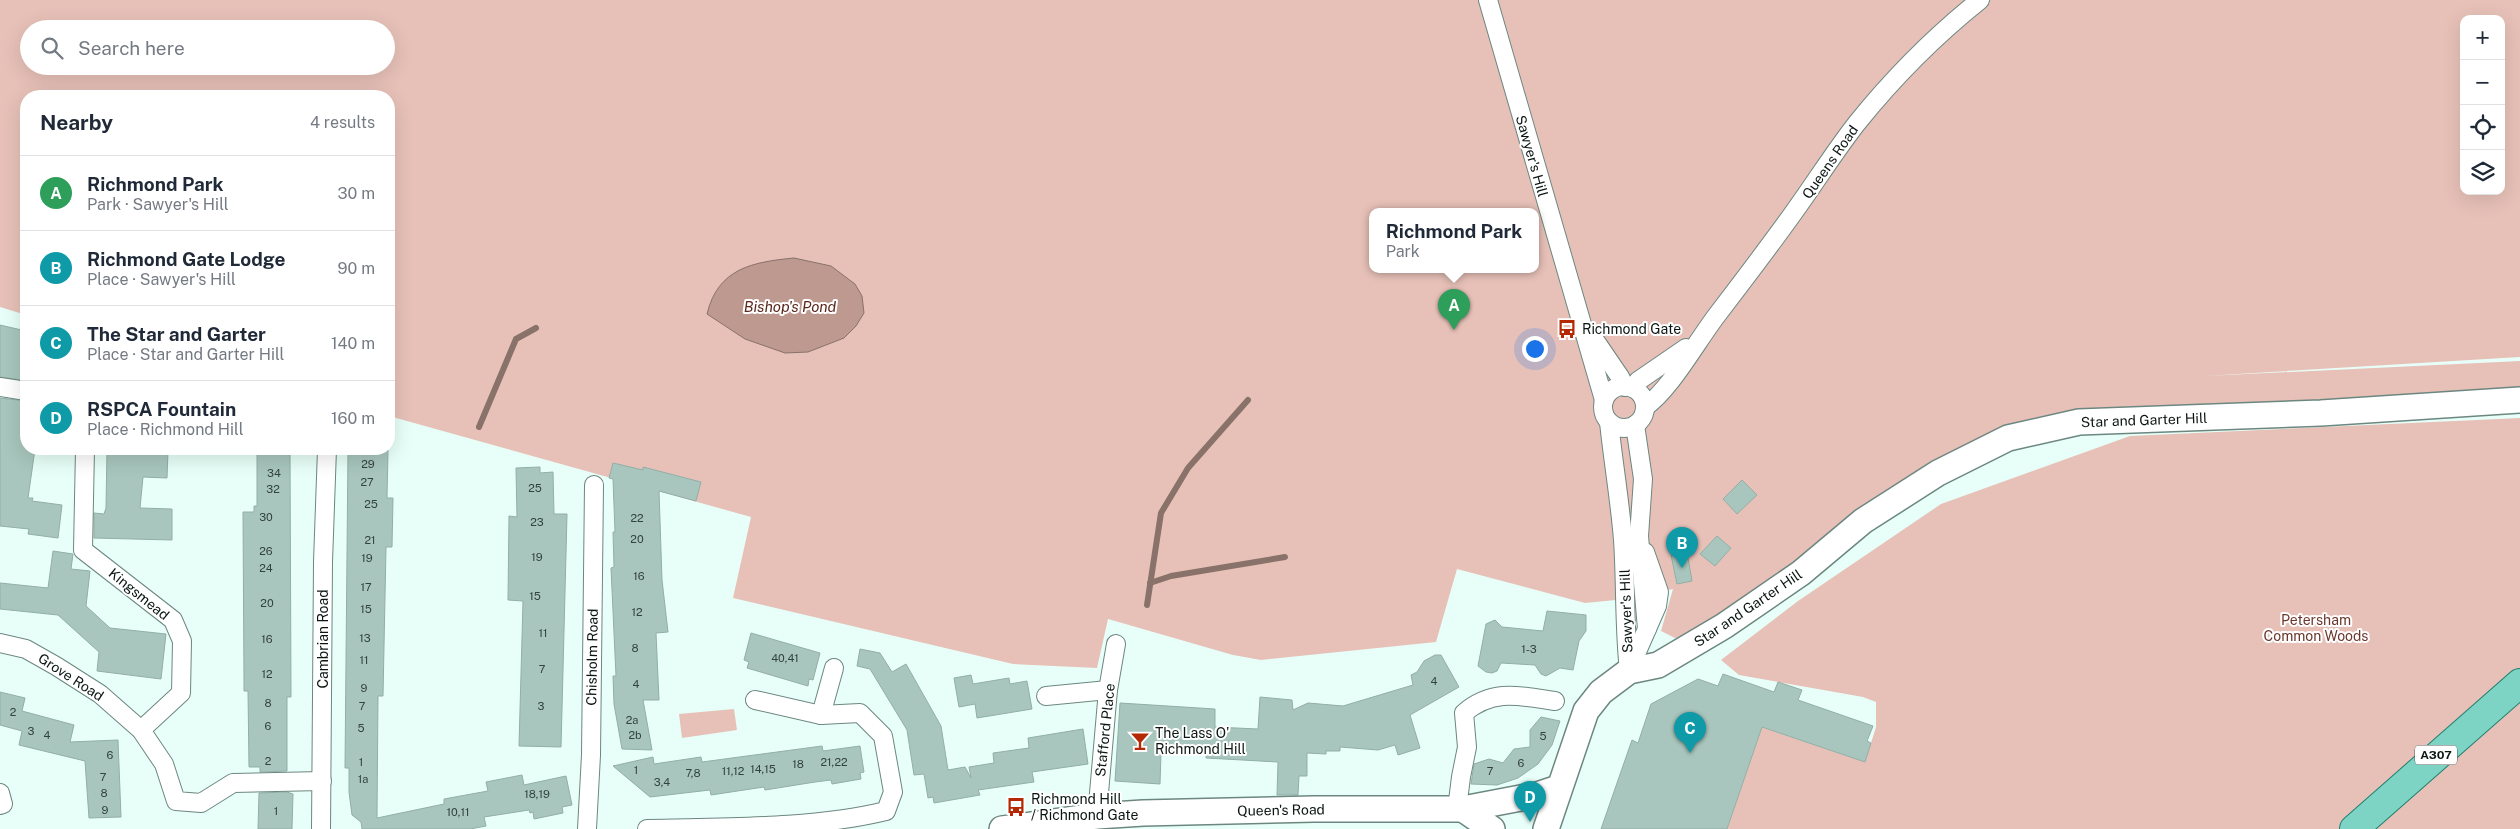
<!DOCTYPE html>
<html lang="en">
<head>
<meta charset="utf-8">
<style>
	:root { --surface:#fff; --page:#f2f2f3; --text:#1f2937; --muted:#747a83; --line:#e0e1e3; --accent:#2563eb }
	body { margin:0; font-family:"Public Sans",sans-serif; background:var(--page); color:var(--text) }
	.controls { position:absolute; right:15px; top:15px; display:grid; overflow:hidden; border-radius:10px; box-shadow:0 5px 20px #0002 }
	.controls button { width:45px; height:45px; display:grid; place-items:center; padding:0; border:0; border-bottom:1px solid var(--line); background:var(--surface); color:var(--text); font:25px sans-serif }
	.you { position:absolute; left:1534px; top:348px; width:18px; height:18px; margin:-12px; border:4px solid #fff; border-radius:50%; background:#1a73e8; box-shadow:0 0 0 8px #1a73e833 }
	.badge { display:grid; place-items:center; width:32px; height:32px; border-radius:50%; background:var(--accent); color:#fff; font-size:16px; font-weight:700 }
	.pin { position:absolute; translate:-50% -41px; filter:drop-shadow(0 1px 2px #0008) }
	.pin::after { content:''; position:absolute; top:26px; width:18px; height:15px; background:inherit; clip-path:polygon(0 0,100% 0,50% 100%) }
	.popup { position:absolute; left:1369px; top:208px; width:170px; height:65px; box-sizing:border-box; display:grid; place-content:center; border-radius:10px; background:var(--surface); filter:drop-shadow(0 1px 4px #0005); font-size:16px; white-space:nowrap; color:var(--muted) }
	.popup b { font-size:19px; color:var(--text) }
	.popup::after { content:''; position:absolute; left:50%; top:100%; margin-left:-10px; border:10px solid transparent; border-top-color:var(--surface) }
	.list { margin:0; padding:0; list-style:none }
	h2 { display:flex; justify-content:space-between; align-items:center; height:65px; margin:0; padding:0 20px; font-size:21px }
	h2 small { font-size:16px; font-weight:400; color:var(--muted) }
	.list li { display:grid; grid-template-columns:32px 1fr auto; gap:15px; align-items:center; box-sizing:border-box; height:75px; padding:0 20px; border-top:1px solid var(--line) }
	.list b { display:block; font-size:19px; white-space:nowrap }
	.list p { margin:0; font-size:16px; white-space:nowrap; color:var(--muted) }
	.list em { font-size:16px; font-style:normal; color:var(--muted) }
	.icon { flex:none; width:28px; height:28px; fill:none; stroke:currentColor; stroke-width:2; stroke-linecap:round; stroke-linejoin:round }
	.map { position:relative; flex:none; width:2520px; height:829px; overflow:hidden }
	.search { position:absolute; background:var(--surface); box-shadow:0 5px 20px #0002; left:20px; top:20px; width:375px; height:55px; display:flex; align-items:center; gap:12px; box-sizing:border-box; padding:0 18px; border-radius:28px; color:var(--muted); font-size:19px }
	.panel { position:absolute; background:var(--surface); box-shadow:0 5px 20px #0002; left:20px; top:90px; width:375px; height:365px; border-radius:20px }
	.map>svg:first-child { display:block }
</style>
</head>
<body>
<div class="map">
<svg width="2520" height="829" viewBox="0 0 2520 829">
	<rect width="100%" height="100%" fill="#e7fff8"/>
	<g fill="#e7c1b8" fill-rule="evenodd">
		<path d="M 0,0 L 2520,0 L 2520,357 L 2205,376 L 2520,361 L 2520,391 L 1999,431 L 1789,572 L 1679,640 L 1661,631 L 1673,589 L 1616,600 L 1585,603 L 1457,569 L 1436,642 L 1261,660 L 1233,655 L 1108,619 L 1097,668 L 1013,664 L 733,598 L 751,517 L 389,416 L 389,96 L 26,96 L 26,315 L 0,307 ZM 2464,19 L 2501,19 L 2501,191 L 2464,191 ZM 29,29 L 386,29 L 386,66 L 29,66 ZM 1373,211 L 1535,211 L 1535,269 L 1373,269 Z"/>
		<polygon points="2520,418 2520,829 1727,829 1762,727 1865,762 1876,727 1876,702 1863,697 1739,675 1721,660 1798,601 1941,504 2130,436"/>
		<polygon points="734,709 737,730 682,738 679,714"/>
	</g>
	<path fill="#be9990" stroke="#88726a" d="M 794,258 L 831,266 L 855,284 L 862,296 L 864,313 L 856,326 L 844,338 L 808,352 L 785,353 L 745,339 L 707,314 C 718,268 753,262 794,258 Z"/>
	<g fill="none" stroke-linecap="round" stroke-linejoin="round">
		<g stroke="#88726a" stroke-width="6">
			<polyline points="479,427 516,339 536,328"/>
			<polyline points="1150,583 1171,576 1285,557"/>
			<polyline points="1147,605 1161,513 1188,468 1248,400"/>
		</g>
	</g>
	<g fill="#a8c6bd" stroke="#92afa7">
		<polygon points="0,325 26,331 26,362 22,380 0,377"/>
		<polygon points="0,398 26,401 26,449 35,449 28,498 33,498 32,501 62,505 58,538 28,534 29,529 0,526"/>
		<polygon points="107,449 168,451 167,478 143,477 140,508 172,509 172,540 94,538 94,513 104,514 106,508"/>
		<polygon points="257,449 290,449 291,697 287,697 287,771 260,772 260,767 249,767 248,691 244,691 244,680 243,512 254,512 254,506 257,506"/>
		<polygon points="348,449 388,450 387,498 393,498 392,547 386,547 383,696 378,696 377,818 444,804 444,799 488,791 486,782 522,775 524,785 566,776 572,805 562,807 563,813 534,819 533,812 530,813 529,810 484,817 486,826 470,829 362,829 361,822 352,815 349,792 349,768 345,768"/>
		<polygon points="613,463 643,470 643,467 701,482 696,501 659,491 662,580 668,632 656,633 659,700 643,700 652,750 622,749 614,704 613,676 616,676 611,568 614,567 613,532 615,532 613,479 609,478"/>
		<polygon points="540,467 540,473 553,472 554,514 567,514 561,747 519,746 523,601 508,600 509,516 517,517 516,468"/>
		<polygon points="1742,480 1757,495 1737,514 1723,499"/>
		<polygon points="1717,536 1731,548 1715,566 1700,554"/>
		<polygon points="53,551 73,554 71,569 90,571 86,606 110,628 166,634 161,679 97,671 99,652 58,615 0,609 0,583 48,588"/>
		<polygon points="1687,552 1692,581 1677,584 1671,555"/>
		<polygon points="1547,611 1586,615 1586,631 1579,641 1573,670 1560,668 1546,676 1541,674 1535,665 1501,663 1497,671 1492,673 1486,672 1478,666 1486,624 1495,620 1502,627 1543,631"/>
		<polygon points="751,633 820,653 813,680 809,679 808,686 747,668 749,662 744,660"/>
		<polygon points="860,649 880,653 892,672 906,664 941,726 948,770 965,767 971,778 969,767 994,763 993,753 1029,748 1028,738 1083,729 1088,764 1032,772 1034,782 978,790 980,795 934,803 933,797 928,798 924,774 914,775 907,730 870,669 857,666"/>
		<polygon points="1435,655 1441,655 1459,687 1410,715 1420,748 1398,755 1395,745 1378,750 1340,747 1340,751 1326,751 1326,754 1307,753 1307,776 1299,776 1298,795 1277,795 1278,762 1206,758 1206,753 1161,753 1160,784 1115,781 1120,703 1215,709 1215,727 1258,729 1260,697 1292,700 1293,710 1308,703 1343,706 1413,685 1411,675 1417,672 1424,661"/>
		<polygon points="1723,674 1774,692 1778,682 1802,690 1798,700 1873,726 1867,741 1871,743 1865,762 1762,727 1727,829 1601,829 1632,740 1638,743 1651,704 1698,679 1718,686"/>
		<polygon points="971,675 973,684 1009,678 1010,684 1027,681 1032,709 977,718 975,704 959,707 954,678"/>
		<polygon points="0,692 25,698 22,711 74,725 70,742 118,740 121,817 89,818 85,761 19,745 22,731 0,725"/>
		<polygon points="1541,717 1560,721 1552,745 1538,764 1518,778 1497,785 1471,784 1474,764 1489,759 1503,763 1514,749 1530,747 1530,730"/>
		<polygon points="822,746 823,751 860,746 864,772 860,773 861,779 832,784 831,780 815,782 765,790 764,787 711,795 710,790 650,797 613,766 653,757 654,764 701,757 702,762"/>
		<polygon points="287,792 293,794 292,829 258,829 259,793"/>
	</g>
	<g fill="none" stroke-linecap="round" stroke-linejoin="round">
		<g stroke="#6c8780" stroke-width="20">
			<g id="street">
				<polyline points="1488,0 1604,400"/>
				<polyline points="1590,333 1620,377 1625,387"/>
				<circle cx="1624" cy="407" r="21"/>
				<polyline points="0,387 26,391"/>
				<polyline points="1632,388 1638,381 1686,348"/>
				<path d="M 1645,407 C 1670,390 1697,341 1717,315 C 1743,281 1769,247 1794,212 C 1815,183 1835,151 1857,123 C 1894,77 1935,36 1980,0"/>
				<path d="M 1609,422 C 1613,461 1620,501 1623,540 C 1626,584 1624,627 1629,671"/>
				<polyline points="1635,425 1643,479 1639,536 1647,629"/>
				<polyline points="85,449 83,550 173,620 182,641 181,693 141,730"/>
				<polyline points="0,643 26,649 56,666 100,694 141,730 164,764 176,801 201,803 233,783 322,781"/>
				<polyline points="1629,670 1657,606 1659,592 1645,552"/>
				<polyline points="1046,696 1108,690"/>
				<polyline points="821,715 834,668"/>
				<polyline points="0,793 3,804 0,805"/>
				<path d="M 1457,809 L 1461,777 L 1467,747 L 1464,713 C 1493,688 1521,696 1555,701"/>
				<polyline points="1097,816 1108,690 1116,644"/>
				<polyline points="321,829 323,562 327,449"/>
				<polyline points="587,829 591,755 594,485"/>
				<path d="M 647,829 C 724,827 812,829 886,811 L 893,792 L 883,736 L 860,713 L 821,715 L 755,700"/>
			</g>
		</g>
		<g stroke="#6c8780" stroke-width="28">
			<g id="secondary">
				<polyline points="1463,809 1492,829"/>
				<polyline points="1002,829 1097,816 1143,813 1314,809 1463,809 1537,795 1558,788"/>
				<polyline points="1546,829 1586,711 1601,692 1629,671 1658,665 1724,626 1801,573 1863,521 1938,473 2008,438 2079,422 2321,413 2520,400"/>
			</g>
		</g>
		<g stroke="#1e7f6d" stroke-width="30">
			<polyline id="primary" points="2354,829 2520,683"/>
		</g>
		<use href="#street" stroke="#fff" stroke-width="18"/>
		<use href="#secondary" stroke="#fff" stroke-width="25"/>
		<use href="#primary" stroke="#7ed4c4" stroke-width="28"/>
	</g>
	<defs>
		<g id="bus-bare" transform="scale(1.5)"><path d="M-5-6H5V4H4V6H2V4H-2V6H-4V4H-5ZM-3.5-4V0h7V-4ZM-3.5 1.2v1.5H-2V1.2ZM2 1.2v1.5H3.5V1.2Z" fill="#b42904" stroke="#fff" stroke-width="2.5" paint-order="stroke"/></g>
		<g id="bar-bare" transform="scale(1.5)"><path d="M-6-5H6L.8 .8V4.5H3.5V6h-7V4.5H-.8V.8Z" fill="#b42904" stroke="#fff" stroke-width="2.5" paint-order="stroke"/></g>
	</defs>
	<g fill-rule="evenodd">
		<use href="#bus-bare" x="1567" y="329"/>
		<use href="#bar-bare" x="1140" y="741"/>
		<use href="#bus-bare" x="1016" y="807"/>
	</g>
	<g text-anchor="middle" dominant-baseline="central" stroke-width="4" stroke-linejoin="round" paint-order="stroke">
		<g font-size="11" fill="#32423e">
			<text x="368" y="464">29</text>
			<text x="274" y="473">34</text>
			<text x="367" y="482">27</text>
			<text x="535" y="488">25</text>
			<text x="273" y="489">32</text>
			<text x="371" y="504">25</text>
			<text x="266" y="517">30</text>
			<text x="637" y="518">22</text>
			<text x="537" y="522">23</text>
			<text x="637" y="539">20</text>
			<text x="370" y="540">21</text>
			<text x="266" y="551">26</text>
			<text x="537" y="557">19</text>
			<text x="367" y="558">19</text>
			<text x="266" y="568">24</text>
			<text x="639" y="576">16</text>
			<text x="366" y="587">17</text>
			<text x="535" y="596">15</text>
			<text x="267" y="603">20</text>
			<text x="366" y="609">15</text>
			<text x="637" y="612">12</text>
			<text x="543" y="633">11</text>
			<text x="365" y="638">13</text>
			<text x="267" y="639">16</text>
			<text x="635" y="648">8</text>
			<text x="1529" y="649">1-3</text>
			<text x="785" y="658">40,41</text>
			<text x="364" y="660">11</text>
			<text x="542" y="669">7</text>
			<text x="267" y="674">12</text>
			<text x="1434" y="681">4</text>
			<text x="636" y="684">4</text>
			<text x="364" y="688">9</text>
			<text x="268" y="703">8</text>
			<text x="362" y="706">7</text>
			<text x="541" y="706">3</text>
			<text x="13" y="712">2</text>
			<text x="632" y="720">2a</text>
			<text x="268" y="726">6</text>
			<text x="361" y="728">5</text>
			<text x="31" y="731">3</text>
			<text x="47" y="735">4</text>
			<text x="635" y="735">2b</text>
			<text x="1543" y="736">5</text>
			<text x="110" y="755">6</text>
			<text x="268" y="761">2</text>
			<text x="361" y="762">1</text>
			<text x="834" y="762">21,22</text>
			<text x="1521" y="763">6</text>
			<text x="798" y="764">18</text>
			<text x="763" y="769">14,15</text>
			<text x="636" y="770">1</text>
			<text x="733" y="771">11,12</text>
			<text x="1490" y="771">7</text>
			<text x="693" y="773">7,8</text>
			<text x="103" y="777">7</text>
			<text x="363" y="779">1a</text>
			<text x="662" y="782">3,4</text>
			<text x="104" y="793">8</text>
			<text x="537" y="794">18,19</text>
			<text x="105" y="810">9</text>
			<text x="276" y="811">1</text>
			<text x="458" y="812">10,11</text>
		</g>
		<rect fill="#fff" stroke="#545c5a" stroke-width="1" x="2415" y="745.5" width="42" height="19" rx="4"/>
		<g font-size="12" font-weight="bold" fill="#0b1613">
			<text x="2436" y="755">A307</text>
		</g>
		<g font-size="14" fill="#0b1613" stroke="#fff">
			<text transform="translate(1532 156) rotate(74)">Sawyer's Hill</text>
			<text transform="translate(1830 162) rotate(-55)">Queens Road</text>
			<text transform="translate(2144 420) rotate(-2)">Star and Garter Hill</text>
			<text transform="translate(139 594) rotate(39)">Kingsmead</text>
			<text transform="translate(1748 608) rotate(-34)">Star and Garter Hill</text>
			<text transform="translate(1626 611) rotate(-92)">Sawyer's Hill</text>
			<text transform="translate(323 639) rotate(-90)">Cambrian Road</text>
			<text transform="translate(592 657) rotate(-89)">Chisholm Road</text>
			<text transform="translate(71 677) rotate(33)">Grove Road</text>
			<text transform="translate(1105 730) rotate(-84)">Stafford Place</text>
			<text transform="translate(1281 810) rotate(-1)">Queen's Road</text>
		</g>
		<g font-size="14" fill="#0b1613" stroke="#fff" text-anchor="start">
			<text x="1582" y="329">Richmond Gate</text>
			<text x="1155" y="733">The Lass O'<tspan x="1155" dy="16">Richmond Hill</tspan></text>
			<text x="1031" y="799">Richmond Hill<tspan x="1031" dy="16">/ Richmond Gate</tspan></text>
		</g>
		<g font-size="14" fill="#6b372c" stroke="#fff">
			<text x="2316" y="620">Petersham<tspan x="2316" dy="16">Common Woods</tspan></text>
		</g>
		<g font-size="15" font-style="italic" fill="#5a281d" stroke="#fff">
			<text x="790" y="306">Bishop's Pond</text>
		</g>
	</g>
</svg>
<div class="controls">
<button>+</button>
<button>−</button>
<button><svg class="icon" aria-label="locate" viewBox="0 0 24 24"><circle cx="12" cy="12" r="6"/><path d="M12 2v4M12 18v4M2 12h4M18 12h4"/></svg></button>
<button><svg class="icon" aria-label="layers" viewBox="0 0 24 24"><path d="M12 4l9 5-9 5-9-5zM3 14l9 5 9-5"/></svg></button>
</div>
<div class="you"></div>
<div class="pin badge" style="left:1454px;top:330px;background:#2e9e5b">A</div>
<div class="popup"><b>Richmond Park</b>Park</div>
<div class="pin badge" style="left:1682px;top:568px;background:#0f9aa8">B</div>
<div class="pin badge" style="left:1690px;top:753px;background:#0f9aa8">C</div>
<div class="pin badge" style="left:1530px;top:822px;background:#0f9aa8">D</div>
<div class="search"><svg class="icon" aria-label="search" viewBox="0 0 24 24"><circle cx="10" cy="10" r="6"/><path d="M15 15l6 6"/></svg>Search here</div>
<section class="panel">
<h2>Nearby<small>4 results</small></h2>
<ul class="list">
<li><span class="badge" style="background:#2e9e5b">A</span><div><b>Richmond Park</b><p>Park · Sawyer's Hill</p></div><em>30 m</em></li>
<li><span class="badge" style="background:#0f9aa8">B</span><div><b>Richmond Gate Lodge</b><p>Place · Sawyer's Hill</p></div><em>90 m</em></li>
<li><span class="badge" style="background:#0f9aa8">C</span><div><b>The Star and Garter</b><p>Place · Star and Garter Hill</p></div><em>140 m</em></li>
<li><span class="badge" style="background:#0f9aa8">D</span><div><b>RSPCA Fountain</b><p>Place · Richmond Hill</p></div><em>160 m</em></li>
</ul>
</section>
</div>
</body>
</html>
